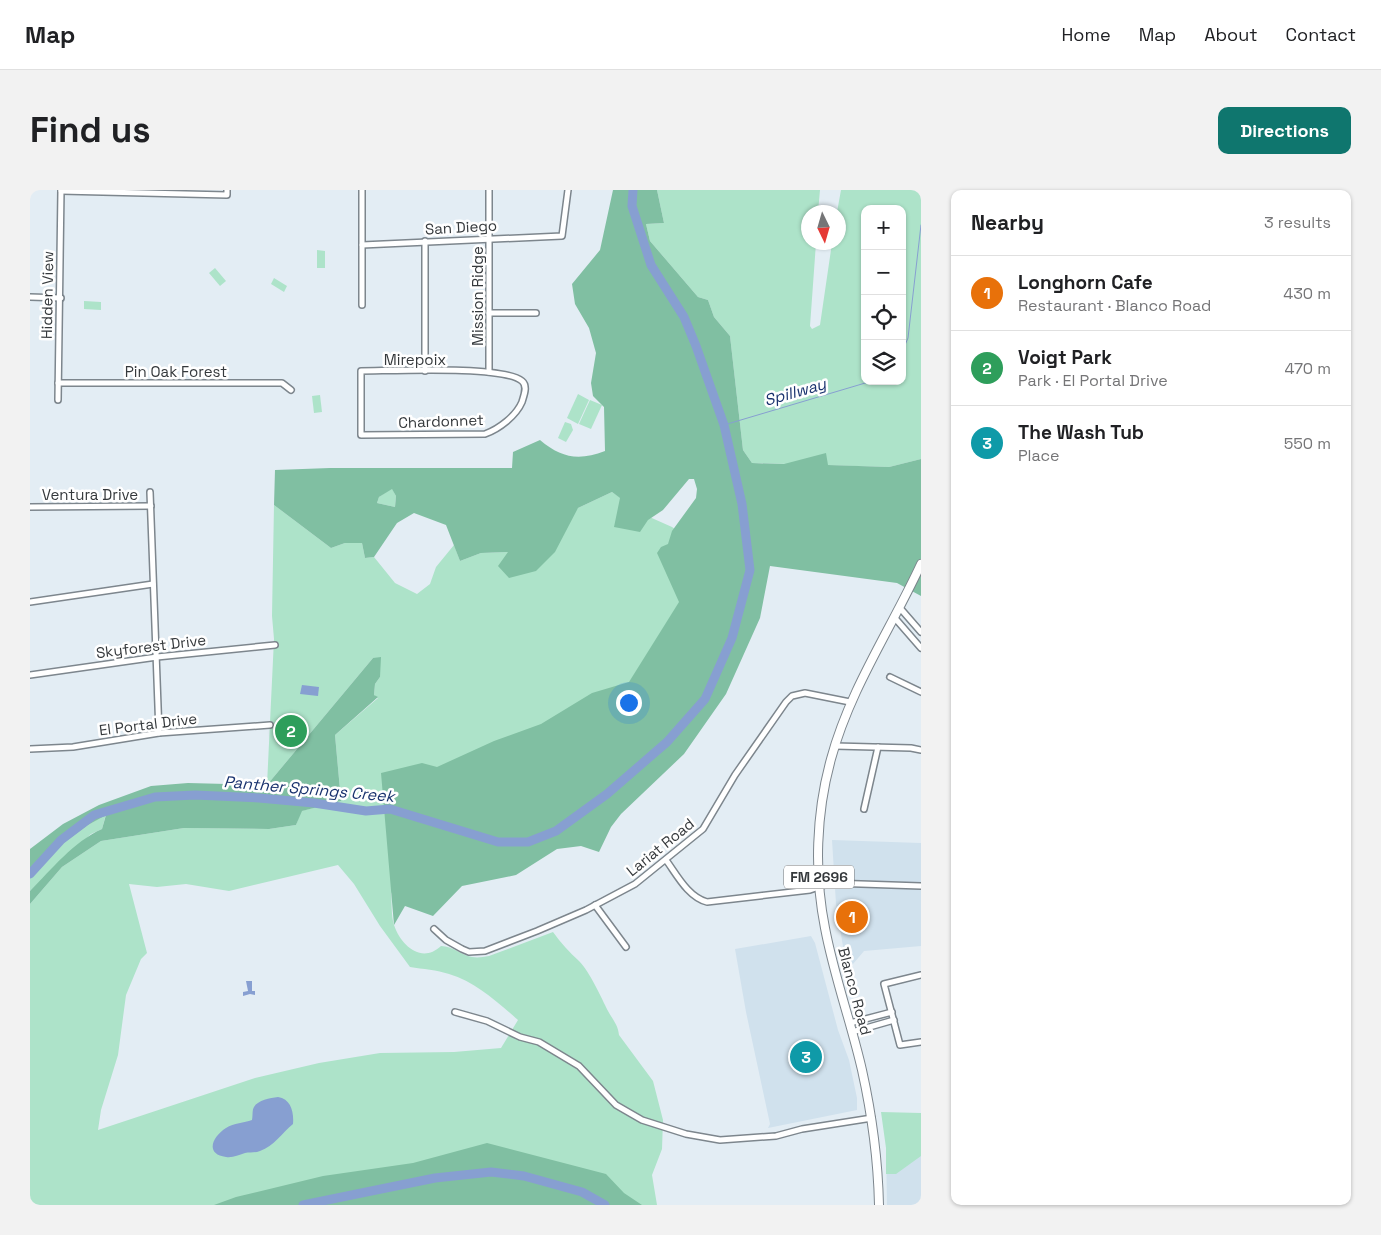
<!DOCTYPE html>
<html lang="en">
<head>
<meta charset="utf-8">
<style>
	:root { --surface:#fff; --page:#f2f2f2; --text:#202124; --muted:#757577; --line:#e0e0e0; --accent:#0f766e }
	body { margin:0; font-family:"Space Grotesk",sans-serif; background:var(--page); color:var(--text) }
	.controls { position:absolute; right:15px; top:15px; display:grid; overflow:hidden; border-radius:10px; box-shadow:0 1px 4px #0004 }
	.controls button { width:45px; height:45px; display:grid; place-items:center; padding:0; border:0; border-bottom:1px solid var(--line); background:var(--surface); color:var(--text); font:25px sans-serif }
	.compass { position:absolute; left:771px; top:15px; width:45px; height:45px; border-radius:50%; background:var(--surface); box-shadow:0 1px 4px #0004; rotate:175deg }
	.you { position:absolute; left:598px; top:512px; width:18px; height:18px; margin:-12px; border:4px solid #fff; border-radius:50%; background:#1a73e8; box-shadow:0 0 0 8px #1a73e833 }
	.badge { display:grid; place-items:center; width:32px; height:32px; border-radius:50%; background:var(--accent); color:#fff; font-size:16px; font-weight:700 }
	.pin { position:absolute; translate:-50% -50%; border:2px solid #fff; box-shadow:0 1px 5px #0006 }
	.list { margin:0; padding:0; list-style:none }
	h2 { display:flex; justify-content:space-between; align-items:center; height:65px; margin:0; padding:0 20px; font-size:21px }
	h2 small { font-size:16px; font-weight:400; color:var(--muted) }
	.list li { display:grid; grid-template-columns:32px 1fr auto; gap:15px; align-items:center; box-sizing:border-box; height:75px; padding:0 20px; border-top:1px solid var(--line) }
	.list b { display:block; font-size:19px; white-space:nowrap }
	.list p { margin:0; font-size:16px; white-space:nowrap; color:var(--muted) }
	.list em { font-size:16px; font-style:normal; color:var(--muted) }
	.icon { flex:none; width:28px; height:28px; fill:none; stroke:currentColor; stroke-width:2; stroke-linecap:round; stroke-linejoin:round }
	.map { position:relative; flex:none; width:891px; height:1015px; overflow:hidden; border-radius:10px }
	header { display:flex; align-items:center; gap:30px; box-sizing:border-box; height:70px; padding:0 25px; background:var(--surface); border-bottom:1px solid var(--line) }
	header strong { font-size:24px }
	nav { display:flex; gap:28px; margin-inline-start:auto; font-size:18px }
	.intro { display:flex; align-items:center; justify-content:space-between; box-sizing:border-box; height:120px; padding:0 30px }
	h1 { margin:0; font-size:35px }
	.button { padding:12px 22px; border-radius:10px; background:var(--accent); color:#fff; font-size:18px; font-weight:700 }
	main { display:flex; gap:30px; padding:0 30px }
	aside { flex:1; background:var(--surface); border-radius:10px; box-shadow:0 1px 4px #0004 }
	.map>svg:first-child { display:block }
</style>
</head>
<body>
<header>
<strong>Map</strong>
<nav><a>Home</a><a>Map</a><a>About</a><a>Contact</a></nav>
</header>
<div class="intro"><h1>Find us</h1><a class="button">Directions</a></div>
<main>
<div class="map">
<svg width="891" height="1015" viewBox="0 0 891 1015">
	<rect width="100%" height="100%" fill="#e3edf4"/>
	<g fill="#d0e1ed">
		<polygon points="802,650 891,653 891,756 834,761 817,781 806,714"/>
		<polygon points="781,746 785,753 808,840 819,870 827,908 827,920 738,938 740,934 716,822 705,759"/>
		<polygon points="891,955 891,1015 857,1015 856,958"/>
	</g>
	<g fill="#ade3c9" fill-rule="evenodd">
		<path d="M 627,0 L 790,0 L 788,22 L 778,22 L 778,52 L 786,53 L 780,136 L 782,139 L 790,135 L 802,53 L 808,52 L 808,22 L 807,22 L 811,0 L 891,0 L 891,269 L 859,277 L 722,273 L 713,260 L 700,146 L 684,127 L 678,110 L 668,107 L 620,51 L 616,34 L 634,33 ZM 835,19 L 872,19 L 872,191 L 835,191 Z"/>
		<polygon points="287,60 295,61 295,78 287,78"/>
		<polygon points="185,78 196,91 190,96 179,83"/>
		<polygon points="244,88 257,96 254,102 241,94"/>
		<polygon points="54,111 71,112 71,120 54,119"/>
		<polygon points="548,204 559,210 548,234 537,228"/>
		<polygon points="290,205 292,222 284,223 282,206"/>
		<polygon points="560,210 572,215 561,239 549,234"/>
		<polygon points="535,232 541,234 543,240 536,252 528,248"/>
		<polygon points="362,298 366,306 365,317 347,313 349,307"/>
		<path d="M 582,302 L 615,325 L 642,337 L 679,363 L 644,465 L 361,703 C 362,713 361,725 364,735 C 371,756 392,774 411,756 C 423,756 431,765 442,767 C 448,768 453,767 459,766 L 523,742 C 531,753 539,762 549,771 C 560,782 571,807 578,821 C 583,830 588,835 589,845 L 623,891 L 633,930 L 632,959 L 622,985 L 627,1015 L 0,1015 L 0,714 L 32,677 L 71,651 L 154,638 L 239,639 L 266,635 L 271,621 L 311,611 L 305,545 L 348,508 L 344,505 L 345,494 L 350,487 L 343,468 L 237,595 L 244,449 L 242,426 L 244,315 L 301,358 L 315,353 L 332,353 L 335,368 L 344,367 L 365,393 L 387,404 L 400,394 L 406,377 L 424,355 L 430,371 L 451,363 L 478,362 L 548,318 ZM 308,675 L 324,694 L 350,736 L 380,777 C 393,779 407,780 419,784 C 446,792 467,812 488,830 L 471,858 L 424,862 L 350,863 L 289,873 L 225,888 L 68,940 L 71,920 L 88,865 L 96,805 L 111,769 L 117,763 L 99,694 L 127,697 L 156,694 L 199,701 Z"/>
		<polygon points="76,624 72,639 61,644 0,701 0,678 58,635"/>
		<polygon points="851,922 891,923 891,966 866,984 856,984 856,958"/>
	</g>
	<g fill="#80bfa2" fill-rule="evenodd">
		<path d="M 583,0 L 627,0 L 634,33 L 616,34 L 620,51 L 668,107 L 678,110 L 684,127 L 700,146 L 713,260 L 722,273 L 754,274 L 796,263 L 798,275 L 859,277 L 891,269 L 891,406 L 867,393 L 740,376 L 730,428 L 696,504 L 654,564 L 591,624 L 581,637 L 569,662 L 551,656 L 527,659 L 486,685 L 432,696 L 403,726 L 375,716 L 364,735 L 351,583 L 392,573 L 407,577 L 464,551 L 511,534 L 562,503 L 599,492 L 649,412 L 627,363 L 631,357 L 638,354 L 642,341 L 666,308 L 667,299 L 664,289 L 659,289 L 633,320 L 618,330 L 610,342 L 584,337 L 590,308 L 582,302 L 548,318 L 525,362 L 506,381 L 479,388 L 468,376 L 478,362 L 451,363 L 430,371 L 416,335 L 384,323 L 367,333 L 344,367 L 335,368 L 332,353 L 315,353 L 301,358 L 244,315 L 245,280 L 300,278 L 482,278 L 483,262 L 510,250 C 531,268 549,271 575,261 L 574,217 L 563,206 L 561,193 L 566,163 L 559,138 L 545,114 L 542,94 L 570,60 ZM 362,299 L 366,306 L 365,317 L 347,313 L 349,307 Z"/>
		<path d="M 351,467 L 350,487 L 345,494 L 344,505 L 348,507 L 305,545 L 311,611 L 272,621 L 266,635 L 239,639 L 154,638 L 71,651 L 32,677 L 0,714 L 0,701 C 22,679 43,652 72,639 L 76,625 L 58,635 L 0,678 L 0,659 L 33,634 L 69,615 L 121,596 L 158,593 L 237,595 L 343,468 Z"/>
		<polygon points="457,953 576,984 594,1003 612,1015 184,1015 206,1007 293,986 383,973"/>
	</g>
	<g fill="#879fd1">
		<polygon points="272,495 289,497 288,506 270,504"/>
		<polygon points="216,791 222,791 222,801 225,801 225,805 220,804 213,806 213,802 218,801"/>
		<path d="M 248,907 C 261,909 264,922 263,934 C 252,943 244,956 230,961 C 225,963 220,962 215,963 C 208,965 203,968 196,967 C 174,964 183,946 196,938 C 204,933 214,933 222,930 C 223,925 222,920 224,917 C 228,910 240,908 248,907 Z"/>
	</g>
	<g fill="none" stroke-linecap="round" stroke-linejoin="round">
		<g stroke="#879fd1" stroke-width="1">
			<polyline points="872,162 878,148 891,35"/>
			<polyline points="694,235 842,191"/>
		</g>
		<g stroke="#879fd1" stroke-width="9">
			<polyline points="0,684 31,650 64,625 125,607 165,605 229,608 284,613 336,621 360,619 468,652 498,652 526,641 577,604 637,552 675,509 702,448 720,380 712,314 694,235 666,156 654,127 621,75 602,16 603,0"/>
			<polyline points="273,1015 405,988 461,982 494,986 552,1002 575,1015"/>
		</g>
		<g stroke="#7d868d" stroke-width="8">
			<g id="street">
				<polyline points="332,0 332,115"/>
				<polyline points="459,0 459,182"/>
				<polyline points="31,1 197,5 197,0"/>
				<polyline points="395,51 395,181"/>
				<polyline points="332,55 532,46 538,0"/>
				<polyline points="0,107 31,108"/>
				<polyline points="459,123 506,123"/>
				<path d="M 331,181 C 360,181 473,175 492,191 C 498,196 494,205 492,212 C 486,226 469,239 455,244 L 331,245 Z"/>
				<polyline points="28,193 252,193 261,200"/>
				<polyline points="28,210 31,0"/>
				<polyline points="120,302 129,543"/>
				<polyline points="0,317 121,316"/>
				<polyline points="0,412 123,394"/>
				<polyline points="870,418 891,442"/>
				<polyline points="864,427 891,458"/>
				<polyline points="0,485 127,467 245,455"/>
				<polyline points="860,487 891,502"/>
				<polyline points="805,556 881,558 891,560"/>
				<polyline points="0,559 43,557 129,543 240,535"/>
				<polyline points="834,619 848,557"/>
				<path d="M 636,670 C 647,685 658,707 677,712 L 780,700 L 801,693 L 891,696"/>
				<polyline points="565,715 596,757"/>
				<polyline points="404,739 416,750 432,759 439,762 455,761 507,741 556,720 605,694 673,639 705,585 756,512 762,506 775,503 820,512"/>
				<polyline points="891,785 854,794 870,855 891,852"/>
				<polyline points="425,822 457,831 490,847 509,852 549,876 586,915 612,930 656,944 690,950 746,946 772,939 842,928"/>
				<polyline points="820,833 862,822"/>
				<polyline points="822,842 864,830"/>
			</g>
		</g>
		<g stroke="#7d868d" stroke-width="10">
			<path id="primary" d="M 849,1015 C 848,969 842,925 832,880 C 821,832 804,786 795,738 C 784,683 786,623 801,569 C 820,499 861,439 891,374"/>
		</g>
		<use href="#street" stroke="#fff" stroke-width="5"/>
		<use href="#primary" stroke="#fff" stroke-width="8"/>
	</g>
	<g text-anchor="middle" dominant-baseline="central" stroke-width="5" stroke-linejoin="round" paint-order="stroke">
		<rect fill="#fff" stroke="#727476" stroke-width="1" x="754" y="675.5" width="70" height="23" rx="4"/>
		<g font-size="14" font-weight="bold" fill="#35393c">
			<text x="789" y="687">FM 2696</text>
		</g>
		<g font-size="15" fill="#35393c" stroke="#fff">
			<text transform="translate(431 37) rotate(-3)">San Diego</text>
			<text transform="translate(17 105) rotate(-89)">Hidden View</text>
			<text transform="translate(447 106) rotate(-90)">Mission Ridge</text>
			<text x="385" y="169">Mirepoix</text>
			<text x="146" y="181">Pin Oak Forest</text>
			<text transform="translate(411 231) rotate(-2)">Chardonnet</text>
			<text x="60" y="304">Ventura Drive</text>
			<text transform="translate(121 456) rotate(-7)">Skyforest Drive</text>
			<text transform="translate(118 534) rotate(-7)">El Portal Drive</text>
			<text transform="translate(630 657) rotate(-39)">Lariat Road</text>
			<text transform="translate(825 801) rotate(75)">Blanco Road</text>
		</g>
		<g font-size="16" font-style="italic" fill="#19326e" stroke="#fff">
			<text transform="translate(765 202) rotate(-16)">Spillway</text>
			<text transform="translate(279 599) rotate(5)">Panther Springs Creek</text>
		</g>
	</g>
</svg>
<div class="controls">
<button>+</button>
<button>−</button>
<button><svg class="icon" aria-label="locate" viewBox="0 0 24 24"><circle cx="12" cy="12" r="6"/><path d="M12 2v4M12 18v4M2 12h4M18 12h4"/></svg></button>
<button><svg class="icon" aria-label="layers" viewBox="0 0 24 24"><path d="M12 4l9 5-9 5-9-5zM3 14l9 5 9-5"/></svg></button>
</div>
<svg class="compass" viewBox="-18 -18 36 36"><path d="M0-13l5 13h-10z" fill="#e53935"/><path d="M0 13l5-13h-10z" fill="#757577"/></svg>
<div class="you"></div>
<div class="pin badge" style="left:822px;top:727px;background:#e8710a">1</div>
<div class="pin badge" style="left:261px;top:541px;background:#2e9e5b">2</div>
<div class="pin badge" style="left:776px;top:867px;background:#0f9aa8">3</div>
</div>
<aside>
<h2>Nearby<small>3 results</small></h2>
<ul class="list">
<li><span class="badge" style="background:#e8710a">1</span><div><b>Longhorn Cafe</b><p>Restaurant · Blanco Road</p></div><em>430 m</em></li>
<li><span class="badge" style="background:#2e9e5b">2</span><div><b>Voigt Park</b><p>Park · El Portal Drive</p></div><em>470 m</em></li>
<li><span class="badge" style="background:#0f9aa8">3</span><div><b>The Wash Tub</b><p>Place</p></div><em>550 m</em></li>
</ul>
</aside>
</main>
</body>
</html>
